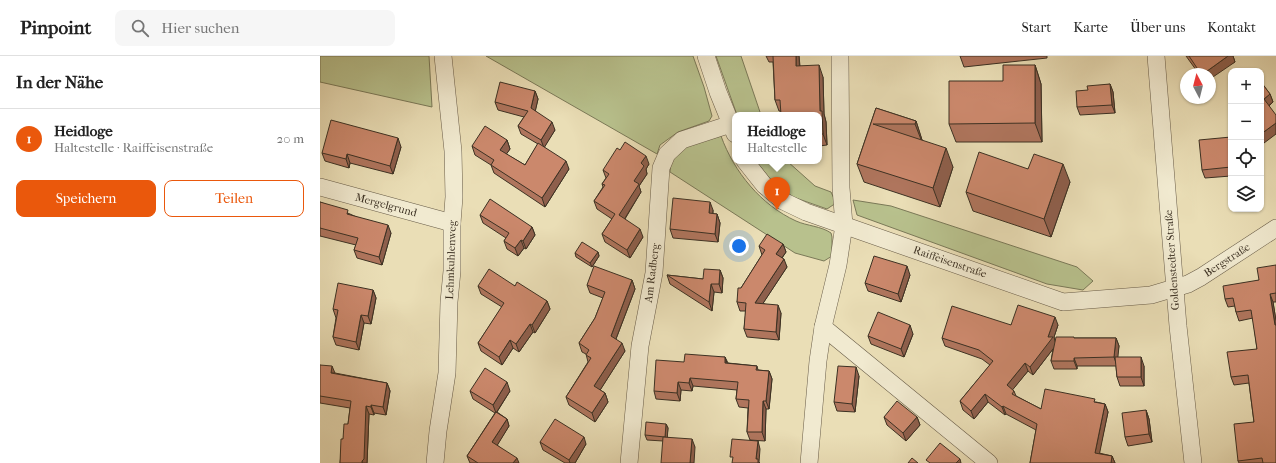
<!DOCTYPE html>
<html lang="de">
<head>
<meta charset="utf-8">
<style>
	:root { --surface:#fff; --page:#f6f6f6; --text:#222; --muted:#767676; --line:#e0e0e0; --accent:#ea580c }
	body { margin:0; font-family:"IM FELL French Canon",serif; background:var(--page); color:var(--text) }
	.controls { position:absolute; right:12px; top:12px; display:grid; overflow:hidden; border-radius:8px; box-shadow:0 1px 3px #0004 }
	.controls button { width:36px; height:36px; display:grid; place-items:center; padding:0; border:0; border-bottom:1px solid var(--line); background:var(--surface); color:var(--text); font:20px sans-serif }
	.compass { position:absolute; left:860px; top:12px; width:36px; height:36px; border-radius:50%; background:var(--surface); box-shadow:0 1px 3px #0004; rotate:353deg }
	.you { position:absolute; left:419px; top:190px; width:14px; height:14px; margin:-10px; border:3px solid #fff; border-radius:50%; background:#1a73e8; box-shadow:0 0 0 6px #1a73e833 }
	.badge { display:grid; place-items:center; width:26px; height:26px; border-radius:50%; background:var(--accent); color:#fff; font-size:13px; font-weight:700 }
	.pin { position:absolute; translate:-50% -33px; filter:drop-shadow(0 1px 2px #0008) }
	.pin::after { content:''; position:absolute; top:21px; width:14px; height:12px; background:inherit; clip-path:polygon(0 0,100% 0,50% 100%) }
	.popup { position:absolute; left:412px; top:56px; width:90px; height:52px; box-sizing:border-box; display:grid; place-content:center; border-radius:8px; background:var(--surface); filter:drop-shadow(0 1px 3px #0005); font-size:13px; white-space:nowrap; color:var(--muted) }
	.popup b { font-size:15px; color:var(--text) }
	.popup::after { content:''; position:absolute; left:50%; top:100%; margin-left:-8px; border:8px solid transparent; border-top-color:var(--surface) }
	.list { margin:0; padding:0; list-style:none }
	h2 { display:flex; justify-content:space-between; align-items:center; height:52px; margin:0; padding:0 16px; font-size:17px }
	h2 small { font-size:13px; font-weight:400; color:var(--muted) }
	.list li { display:grid; grid-template-columns:26px 1fr auto; gap:12px; align-items:center; box-sizing:border-box; height:60px; padding:0 16px; border-top:1px solid var(--line) }
	.list b { display:block; font-size:15px; white-space:nowrap }
	.list p { margin:0; font-size:13px; white-space:nowrap; color:var(--muted) }
	.list em { font-size:13px; font-style:normal; color:var(--muted) }
	.actions { display:flex; gap:8px; padding:12px 16px }
	.actions a { flex:1; padding:9px 0; border:1px solid var(--accent); border-radius:8px; text-align:center; font-size:14px; color:var(--accent) }
	.actions .main { background:var(--accent); color:#fff }
	.icon { flex:none; width:22px; height:22px; fill:none; stroke:currentColor; stroke-width:2; stroke-linecap:round; stroke-linejoin:round }
	.map { position:relative; flex:none; width:956px; height:407px; overflow:hidden }
	header { display:flex; align-items:center; gap:24px; box-sizing:border-box; height:56px; padding:0 20px; background:var(--surface); border-bottom:1px solid var(--line) }
	header strong { font-size:19px }
	nav { display:flex; gap:22px; margin-inline-start:auto; font-size:14px }
	.search { width:280px; height:36px; background:var(--page); display:flex; align-items:center; gap:10px; box-sizing:border-box; padding:0 14px; border-radius:8px; color:var(--muted); font-size:15px }
	main { display:flex }
	aside { flex:1; background:var(--surface) }
	.map>svg:first-child { display:block }
</style>
</head>
<body>
<header>
<strong>Pinpoint</strong>
<div class="search"><svg class="icon" aria-label="search" viewBox="0 0 24 24"><circle cx="10" cy="10" r="6"/><path d="M15 15l6 6"/></svg>Hier suchen</div>
<nav><a>Start</a><a>Karte</a><a>Über uns</a><a>Kontakt</a></nav>
</header>
<main>
<aside>
<h2>In der Nähe<small></small></h2>
<ul class="list">
<li><span class="badge">1</span><div><b>Heidloge</b><p>Haltestelle · Raiffeisenstraße</p></div><em>20 m</em></li>
</ul>
<div class="actions"><a class="main">Speichern</a><a>Teilen</a></div>
</aside>
<div class="map">
<svg width="956" height="407" viewBox="0 0 956 407">
	<rect width="100%" height="100%" fill="#eadeb6"/>
	<filter id="stains"><feTurbulence type="fractalNoise" baseFrequency=".005" numOctaves="4"/><feColorMatrix values="0 0 0 0 .2 0 0 0 0 .09 0 0 0 0 .02 0 0 0 .5 -.17"/></filter>
	<radialGradient id="worn" r=".72"><stop offset=".6" stop-color="#630" stop-opacity="0"/><stop offset="1" stop-color="#630" stop-opacity=".3"/></radialGradient>
	<g fill="#b8c18d" stroke="#7a7958">
		<polygon points="0,0 109,0 112,51 0,26"/>
		<polygon points="166,0 373,0 384,31 392,60 389,65 358,76 340,89 337,98"/>
		<polygon points="396,0 421,0 441,59 417,59"/>
		<path d="M 401,80 C 414,116 441,149 476,165 C 487,170 501,170 511,177 L 512,181 L 512,200 L 504,205 L 475,197 L 350,116 L 351,106 L 364,90 Z"/>
		<polygon points="436,105 467,105 495,130 511,136 516,147 507,153 473,141 451,124"/>
		<polygon points="533,144 571,150 757,211 773,225 763,234 727,228 537,159"/>
	</g>
	<g fill="none" stroke-linecap="round" stroke-linejoin="round">
		<g stroke="#685c48" stroke-width="18">
			<g id="minor">
				<polyline points="386,0 398,36 415,78"/>
				<polyline points="836,0 858,270 873,407"/>
				<polyline points="425,105 444,129 463,145 486,156 743,246 831,239 868,228 881,221 956,172"/>
				<polyline points="0,131 132,167"/>
				<polyline points="503,271 669,407"/>
				<polyline points="115,407 118,375 127,317 129,246 132,215 132,167 134,141 133,95 123,0"/>
				<polyline points="309,407 320,290 334,217 341,112 347,98 362,84 411,68"/>
				<polyline points="489,407 498,305 503,271 518,209 524,169 521,132 520,0"/>
			</g>
		</g>
		<use href="#minor" stroke="#f1ead0" stroke-width="17"/>
	</g>
	<g fill="#af755d" stroke="#3c3123">
		<polygon points="446,0 479,0 480,10 503,21 504,58 506,66 507,89 499,90 499,59 459,55 455,44 453,6 449,6"/>
		<polygon points="640,0 727,0 727,2 644,11"/>
		<polygon points="866,0 913,0 915,6 890,18 879,18"/>
		<polygon points="715,9 721,28 722,86 636,86 629,68 683,25"/>
		<polygon points="941,26 950,38 953,46 949,50 944,87 941,83"/>
		<polygon points="790,28 793,36 795,57 760,59 757,51 768,34"/>
		<polygon points="215,35 218,43 215,55 235,74 224,91 249,113 225,151 174,117 171,109 155,99 152,90 187,84 190,93 186,98 205,109 218,88 201,78 198,70 204,61 178,54 175,46"/>
		<polygon points="556,52 596,65 602,84 633,111 620,151 544,126 537,108"/>
		<polygon points="911,81 911,120 885,122 882,114"/>
		<polygon points="81,91 73,118 30,107 29,112 5,105 2,97"/>
		<polygon points="329,108 326,113 327,118 319,130 321,136 305,163 323,181 310,202 285,186 282,178 292,163 277,153 274,145 283,131 282,128 286,122 283,114"/>
		<polygon points="708,113 750,126 731,181 653,155 646,136"/>
		<polygon points="0,146 30,158 71,177 62,209 37,202 34,194 36,189 0,180"/>
		<polygon points="393,154 393,158 397,158 400,167 398,186 353,182 350,173"/>
		<polygon points="160,159 212,171 215,179 206,193 204,192 198,200 187,193 184,185 186,182 163,167"/>
		<polygon points="463,188 466,196 462,202 467,211 443,247 461,257 459,284 427,281 424,273 426,255 420,255 417,246 421,232 442,199 439,190"/>
		<polygon points="278,196 279,200 272,211 256,201 255,197"/>
		<polygon points="956,209 956,246 953,246 956,265 956,407 919,407 918,405 934,366 929,327 914,329 911,321 937,293 933,262 919,265 916,256 915,250 908,251 905,243 939,224"/>
		<polygon points="400,214 403,222 402,237 394,236 392,255 350,228 347,219 383,223"/>
		<polygon points="590,219 581,246 548,235 545,227"/>
		<polygon points="312,224 315,233 296,283 305,295 280,334 285,337 288,346 275,366 249,349 246,341 268,306 266,298 262,296 259,287 275,262 283,242 270,237 267,229"/>
		<polygon points="158,230 195,230 227,245 230,253 215,277 213,276 199,296 193,292 182,309 161,295 158,287 182,251 161,238"/>
		<polygon points="53,234 56,242 51,268 44,267 39,294 16,289 13,281 16,262 13,253"/>
		<polygon points="691,269 738,269 734,281 735,285 755,282 796,282 799,290 797,301 824,310 824,330 800,330 797,321 796,310 757,310 757,313 734,313 731,305 733,293 713,319 708,315 692,334 694,335 696,340 721,353 776,346 785,348 788,356 779,397 792,400 795,407 710,407 716,374 686,358 685,359 668,346 654,363 643,354 640,345 670,309 662,303 625,290 622,282"/>
		<polygon points="593,278 584,301 551,288 548,280"/>
		<polygon points="405,301 408,307 437,310 438,314 449,315 452,323 449,353 446,353 445,385 430,384 427,376 428,352 419,351 416,343 417,334 373,330 372,335 361,334 360,345 336,343 334,335 364,306"/>
		<polygon points="0,309 15,317 67,327 70,335 66,359 54,357 54,359 49,358 47,407 20,407 23,383 28,368 30,352 0,347"/>
		<polygon points="539,320 535,356 517,355 514,346"/>
		<polygon points="150,335 190,335 177,356 187,363 189,370 177,389 199,407 150,407 147,400 175,357 153,343"/>
		<polygon points="826,354 829,363 832,386 808,390 805,381"/>
		<polygon points="564,361 597,361 600,369 586,385 567,369"/>
		<polygon points="346,368 348,372 347,381 375,391 343,385 327,384 325,379"/>
		<polygon points="220,386 266,388 255,407 245,407 223,394"/>
	</g>
	<g fill="#8e5f4c" stroke="#3c3123">
		<polygon points="476,0 479,0 480,22 476,10"/>
		<polygon points="908,0 913,0 915,6 890,23 890,18 883,18"/>
		<polygon points="499,9 503,21 504,58 506,66 507,89 503,78 500,55"/>
		<polygon points="715,9 721,28 722,86 715,67"/>
		<polygon points="790,28 793,36 795,57 792,49"/>
		<polygon points="215,35 218,43 214,61 211,52"/>
		<polygon points="950,38 953,46 947,51 944,43"/>
		<polygon points="596,65 602,84 602,86 595,68"/>
		<polygon points="232,66 235,74 224,92 221,84"/>
		<polygon points="956,67 956,78 944,87 941,78"/>
		<polygon points="78,82 81,91 73,118 70,110"/>
		<polygon points="187,84 190,93 183,103 180,94"/>
		<polygon points="626,92 633,111 620,151 613,132"/>
		<polygon points="27,98 30,107 29,112 26,103"/>
		<polygon points="326,100 329,108 326,113 327,118 319,130 321,136 302,167 299,159 314,125 321,107"/>
		<polygon points="246,105 249,113 225,151 222,142"/>
		<polygon points="743,108 750,126 731,181 724,163"/>
		<polygon points="390,146 393,154 392,166 389,157"/>
		<polygon points="397,158 400,167 398,186 395,178"/>
		<polygon points="68,169 71,177 62,209 59,201"/>
		<polygon points="212,171 215,179 206,193 203,185"/>
		<polygon points="320,173 323,181 310,202 307,194"/>
		<polygon points="201,184 204,192 198,200 195,192"/>
		<polygon points="463,188 466,196 459,206 456,198"/>
		<polygon points="278,196 279,200 272,211 270,207"/>
		<polygon points="464,203 467,211 438,255 435,247"/>
		<polygon points="587,210 590,219 581,246 578,238"/>
		<polygon points="400,214 403,222 402,237 399,228"/>
		<polygon points="312,224 315,233 294,288 291,280"/>
		<polygon points="391,228 394,236 392,255 389,246"/>
		<polygon points="53,234 56,242 51,268 48,260"/>
		<polygon points="950,238 953,246 956,265 956,272 955,269"/>
		<polygon points="227,245 230,253 215,277 212,269"/>
		<polygon points="458,249 461,257 459,284 456,276"/>
		<polygon points="41,259 44,267 39,294 36,286"/>
		<polygon points="735,261 738,269 734,281 736,289 713,319 710,311 728,281"/>
		<polygon points="210,268 213,276 199,296 196,288"/>
		<polygon points="590,269 593,278 584,301 581,293"/>
		<polygon points="796,282 799,290 797,310 794,301"/>
		<polygon points="190,284 193,292 182,309 179,301"/>
		<polygon points="302,287 305,295 277,339 274,330"/>
		<polygon points="405,301 408,310 405,307"/>
		<polygon points="821,301 824,310 824,330 821,321"/>
		<polygon points="754,302 757,310 757,313 754,305"/>
		<polygon points="705,307 708,315 690,337 687,329"/>
		<polygon points="12,310 15,317 11,317"/>
		<polygon points="536,311 539,320 535,356 532,348"/>
		<polygon points="449,315 452,323 449,353 446,345"/>
		<polygon points="370,322 373,330 372,335 369,327"/>
		<polygon points="187,326 190,335 176,357 173,349"/>
		<polygon points="358,326 361,334 360,345 357,337"/>
		<polygon points="67,327 70,335 66,359 63,351"/>
		<polygon points="285,337 288,346 275,366 272,357"/>
		<polygon points="665,338 668,346 654,363 651,355"/>
		<polygon points="443,345 446,353 445,385 442,376"/>
		<polygon points="785,348 788,356 778,405 775,397"/>
		<polygon points="51,349 54,357 54,359 51,351"/>
		<polygon points="46,350 49,358 47,407 42,407"/>
		<polygon points="683,350 686,358 685,359 682,351"/>
		<polygon points="826,354 829,363 832,386 829,378"/>
		<polygon points="597,361 600,369 586,385 583,377"/>
		<polygon points="187,363 189,370 175,393 172,386"/>
		<polygon points="346,368 348,372 347,385 345,381"/>
		<polygon points="264,381 266,388 255,407 250,407 249,404"/>
		<polygon points="372,383 375,391 374,407 370,407"/>
		<polygon points="438,385 440,393 439,406 440,407 437,407 436,403"/>
		<polygon points="792,400 795,407 791,407"/>
		<polygon points="197,402 199,407 193,407"/>
		<polygon points="640,403 641,407 636,407"/>
	</g>
	<g fill="#cb886c" stroke="#3c3123">
		<polygon points="453,0 476,0 476,10 499,9 500,55 502,55 503,78 499,78 499,59 461,59 460,44 455,44"/>
		<polygon points="869,0 908,0 883,18 881,18"/>
		<polygon points="683,9 715,9 715,67 629,68 629,25 683,25"/>
		<polygon points="180,26 215,35 211,52 232,66 221,84 198,70 208,55 175,46"/>
		<polygon points="941,26 950,38 944,43 956,59 956,67 941,78"/>
		<polygon points="790,28 792,49 757,51 756,35 768,34 767,30"/>
		<polygon points="556,52 596,65 595,68 553,68 626,92 613,132 537,108"/>
		<polygon points="11,64 78,82 70,110 27,98 26,103 2,97"/>
		<polygon points="165,70 187,84 180,94 205,109 218,87 246,105 222,142 171,109 174,104 152,90"/>
		<polygon points="911,81 911,111 882,114 879,84"/>
		<polygon points="305,86 326,100 321,107 324,110 314,125 319,128 299,159 320,173 307,194 282,178 295,158 274,145 285,129 282,128 289,118 283,114 297,92 300,94"/>
		<polygon points="659,96 708,113 714,98 743,108 724,163 646,136"/>
		<polygon points="353,142 390,146 389,157 397,158 395,178 350,173"/>
		<polygon points="170,143 212,171 203,185 201,184 195,192 184,185 189,177 160,159"/>
		<polygon points="0,146 28,154 27,158 68,169 59,201 34,194 38,182 0,172"/>
		<polygon points="447,178 463,188 456,198 464,203 435,247 458,249 456,276 424,273 426,247 417,246 418,232 421,232 445,194 439,190"/>
		<polygon points="262,186 278,196 270,207 255,197"/>
		<polygon points="554,200 587,210 578,238 545,227"/>
		<polygon points="956,209 956,237 950,238 955,269 956,269 956,407 943,407 942,402 918,405 914,368 934,366 928,319 911,321 907,296 937,293 931,254 916,256 913,242 905,243 903,230 939,224 937,212"/>
		<polygon points="274,210 312,224 291,280 302,287 274,330 285,337 272,357 246,341 271,302 266,299 269,294 259,287 275,262 285,236 267,229"/>
		<polygon points="169,213 195,230 197,226 227,245 212,269 210,268 196,288 190,284 179,301 158,287 184,247 158,230"/>
		<polygon points="384,213 400,214 399,228 391,228 389,246 347,219 383,223"/>
		<polygon points="18,227 53,234 48,260 41,259 36,286 13,281 18,254 13,253"/>
		<polygon points="698,249 735,261 728,281 733,281 710,311 705,307 687,329 694,335 692,338 721,353 725,333 775,343 774,346 785,348 775,397 792,400 791,407 710,407 717,368 683,350 682,351 665,338 651,355 640,345 673,305 659,294 622,282 632,250 691,269"/>
		<polygon points="558,256 590,269 581,293 548,280"/>
		<polygon points="736,281 754,281 754,282 796,282 794,301 754,302 754,305 731,305"/>
		<polygon points="365,298 405,301 405,307 437,310 436,314 449,315 446,345 443,345 442,376 427,376 429,344 416,343 418,326 370,322 369,327 358,326 357,337 334,335 336,304 364,306"/>
		<polygon points="795,301 821,301 821,321 797,321"/>
		<polygon points="0,309 12,310 11,317 67,327 63,351 51,349 51,351 46,350 44,403 42,405 42,407 20,407 21,383 23,383 24,368 28,368 31,345 0,340"/>
		<polygon points="518,310 536,311 532,348 514,346"/>
		<polygon points="165,312 187,326 173,349 150,335"/>
		<polygon points="577,345 597,361 583,377 564,361"/>
		<polygon points="826,354 829,378 805,381 802,357"/>
		<polygon points="176,356 187,363 172,386 197,402 193,407 158,407 147,400"/>
		<polygon points="235,363 264,381 249,404 220,386"/>
		<polygon points="326,366 346,368 345,381 325,379"/>
		<polygon points="343,381 372,383 370,407 341,407"/>
		<polygon points="412,383 438,385 436,403 438,403 438,407 412,407 413,401 410,401"/>
		<polygon points="620,387 640,403 636,407 610,407 606,404"/>
		<polygon points="592,402 598,407 588,407"/>
	</g>
	<g text-anchor="middle" dominant-baseline="central" stroke-width="3.5" stroke-linejoin="round" paint-order="stroke">
		<g font-size="11" fill="#3c3123" stroke="#f1ead0">
			<text transform="translate(66 149) rotate(15)">Mergelgrund</text>
			<text transform="translate(131 204) rotate(-88)">Lehmkuhlenweg</text>
			<text transform="translate(852 204) rotate(-94)">Goldenstedter Straße</text>
			<text transform="translate(907 204) rotate(-33)">Bergstraße</text>
			<text transform="translate(630 206) rotate(19)">Raiffeisenstraße</text>
			<text transform="translate(332 217) rotate(-83)">Am Radberg</text>
		</g>
	</g>
	<rect width="100%" height="100%" filter="url(#stains)"/>
	<rect width="100%" height="100%" fill="url(#worn)"/>
</svg>
<div class="controls">
<button>+</button>
<button>−</button>
<button><svg class="icon" aria-label="locate" viewBox="0 0 24 24"><circle cx="12" cy="12" r="6"/><path d="M12 2v4M12 18v4M2 12h4M18 12h4"/></svg></button>
<button><svg class="icon" aria-label="layers" viewBox="0 0 24 24"><path d="M12 4l9 5-9 5-9-5zM3 14l9 5 9-5"/></svg></button>
</div>
<svg class="compass" viewBox="-18 -18 36 36"><path d="M0-13l5 13h-10z" fill="#e53935"/><path d="M0 13l5-13h-10z" fill="#767676"/></svg>
<div class="you"></div>
<div class="pin badge" style="left:457px;top:154px">1</div>
<div class="popup"><b>Heidloge</b>Haltestelle</div>
</div>
</main>
</body>
</html>
